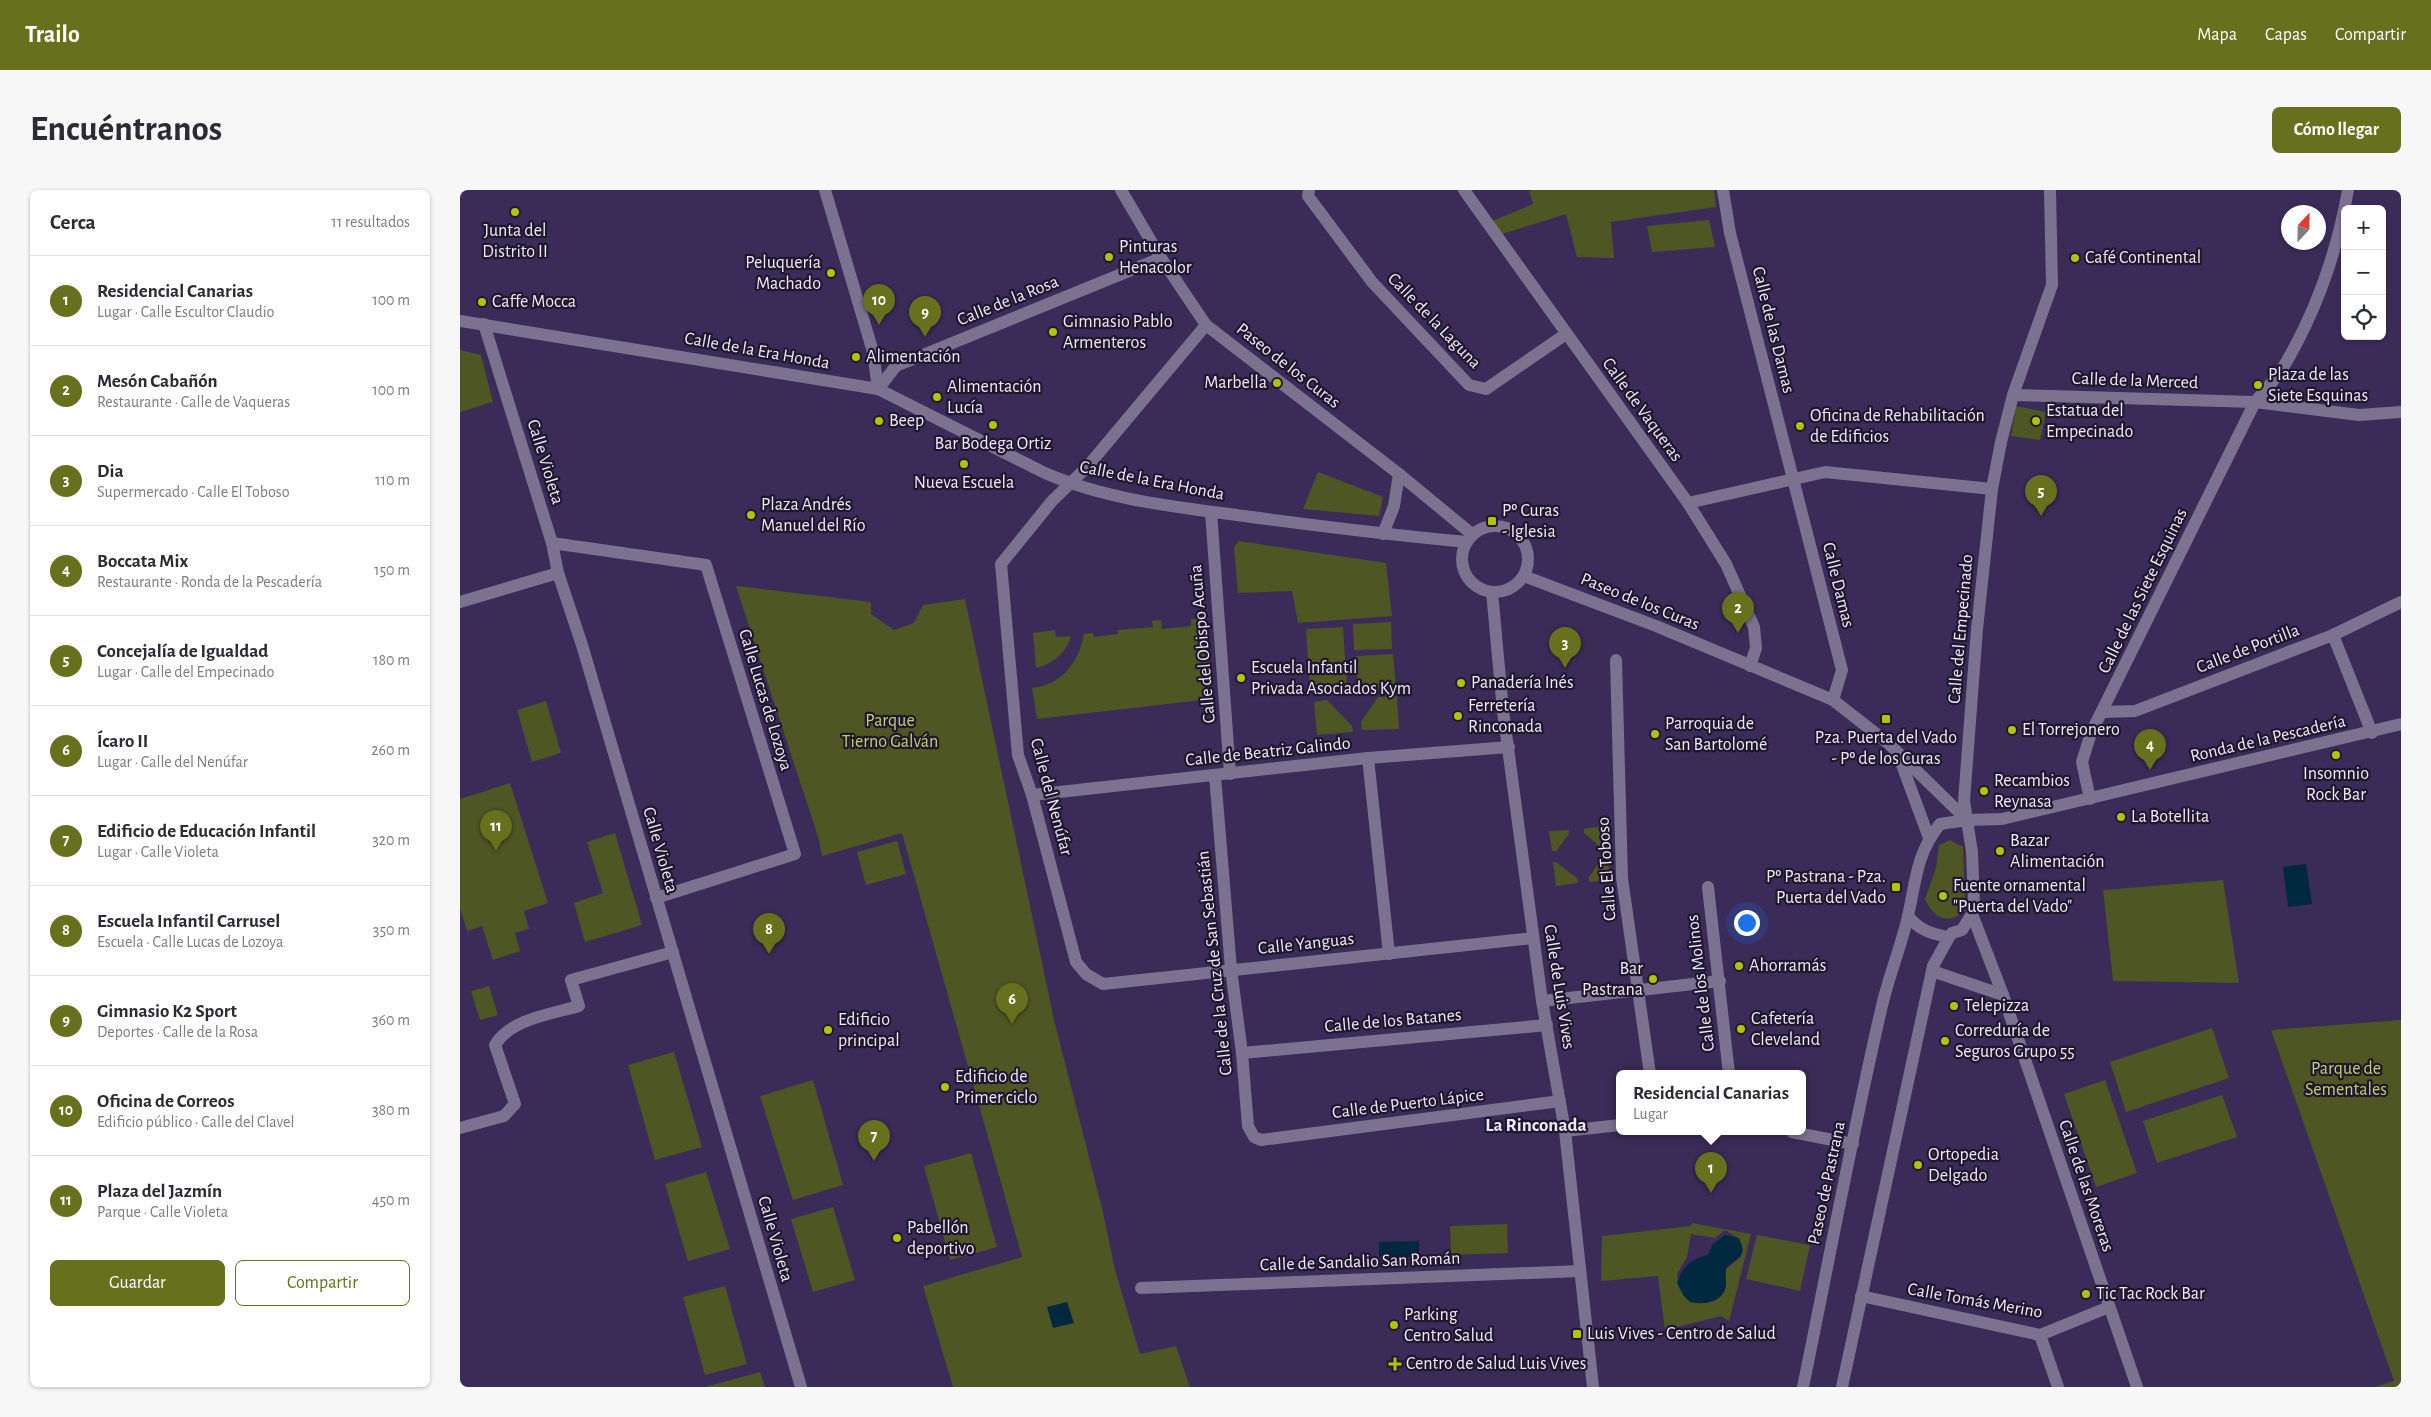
<!DOCTYPE html>
<html lang="es">
<head>
<meta charset="utf-8">
<style>
	:root { --surface:#fff; --page:#f7f7f7; --text:#2b2b33; --muted:#7c7c81; --line:#e1e1e2; --accent:#67701d }
	body { margin:0; font-family:"Alegreya Sans",sans-serif; background:var(--page); color:var(--text) }
	.controls { position:absolute; right:15px; top:15px; display:grid; overflow:hidden; border-radius:8px; box-shadow:0 1px 4px #0004 }
	.controls button { width:45px; height:45px; display:grid; place-items:center; padding:0; border:0; border-bottom:1px solid var(--line); background:var(--surface); color:var(--text); font:25px sans-serif }
	.compass { position:absolute; left:1821px; top:15px; width:45px; height:45px; border-radius:50%; background:var(--surface); box-shadow:0 1px 4px #0004; rotate:22deg }
	.you { position:absolute; left:1286px; top:732px; width:18px; height:18px; margin:-12px; border:4px solid #fff; border-radius:50%; background:#1a73e8; box-shadow:0 0 0 8px #1a73e833 }
	.badge { display:grid; place-items:center; width:32px; height:32px; border-radius:50%; background:var(--accent); color:#fff; font-size:16px; font-weight:700 }
	.pin { position:absolute; translate:-50% -41px; filter:drop-shadow(0 1px 2px #0008) }
	.pin::after { content:''; position:absolute; top:26px; width:18px; height:15px; background:inherit; clip-path:polygon(0 0,100% 0,50% 100%) }
	.popup { position:absolute; left:1156px; top:880px; width:190px; height:65px; box-sizing:border-box; display:grid; place-content:center; border-radius:8px; background:var(--surface); filter:drop-shadow(0 1px 4px #0005); font-size:16px; white-space:nowrap; color:var(--muted) }
	.popup b { font-size:19px; color:var(--text) }
	.popup::after { content:''; position:absolute; left:50%; top:100%; margin-left:-10px; border:10px solid transparent; border-top-color:var(--surface) }
	.list { margin:0; padding:0; list-style:none }
	h2 { display:flex; justify-content:space-between; align-items:center; height:65px; margin:0; padding:0 20px; font-size:21px }
	h2 small { font-size:16px; font-weight:400; color:var(--muted) }
	.list li { display:grid; grid-template-columns:32px 1fr auto; gap:15px; align-items:center; box-sizing:border-box; height:90px; padding:0 20px; border-top:1px solid var(--line) }
	.list b { display:block; font-size:19px; white-space:nowrap }
	.list p { margin:0; font-size:16px; white-space:nowrap; color:var(--muted) }
	.list em { font-size:16px; font-style:normal; color:var(--muted) }
	.actions { display:flex; gap:10px; padding:15px 20px }
	.actions a { flex:1; padding:11px 0; border:1px solid var(--accent); border-radius:8px; text-align:center; font-size:18px; color:var(--accent) }
	.actions .main { background:var(--accent); color:#fff }
	.icon { flex:none; width:28px; height:28px; fill:none; stroke:currentColor; stroke-width:2; stroke-linecap:round; stroke-linejoin:round }
	.map { position:relative; flex:none; width:1941px; height:1197px; overflow:hidden; border-radius:8px }
	header { display:flex; align-items:center; gap:30px; box-sizing:border-box; height:70px; padding:0 25px; background:var(--accent); color:#fff }
	header strong { font-size:24px }
	nav { display:flex; gap:28px; margin-inline-start:auto; font-size:18px }
	.intro { display:flex; align-items:center; justify-content:space-between; box-sizing:border-box; height:120px; padding:0 30px }
	h1 { margin:0; font-size:35px }
	.button { padding:12px 22px; border-radius:8px; background:var(--accent); color:#fff; font-size:18px; font-weight:700 }
	main { display:flex; gap:30px; padding:0 30px }
	aside { flex:1; background:var(--surface); border-radius:8px; box-shadow:0 1px 4px #0004 }
	.map>svg:first-child { display:block }
</style>
</head>
<body>
<header>
<strong>Trailo</strong>
<nav><a>Mapa</a><a>Capas</a><a>Compartir</a></nav>
</header>
<div class="intro"><h1>Encuéntranos</h1><a class="button">Cómo llegar</a></div>
<main>
<aside>
<h2>Cerca<small>11 resultados</small></h2>
<ul class="list">
<li><span class="badge">1</span><div><b>Residencial Canarias</b><p>Lugar · Calle Escultor Claudio</p></div><em>100 m</em></li>
<li><span class="badge">2</span><div><b>Mesón Cabañón</b><p>Restaurante · Calle de Vaqueras</p></div><em>100 m</em></li>
<li><span class="badge">3</span><div><b>Dia</b><p>Supermercado · Calle El Toboso</p></div><em>110 m</em></li>
<li><span class="badge">4</span><div><b>Boccata Mix</b><p>Restaurante · Ronda de la Pescadería</p></div><em>150 m</em></li>
<li><span class="badge">5</span><div><b>Concejalía de Igualdad</b><p>Lugar · Calle del Empecinado</p></div><em>180 m</em></li>
<li><span class="badge">6</span><div><b>Ícaro II</b><p>Lugar · Calle del Nenúfar</p></div><em>260 m</em></li>
<li><span class="badge">7</span><div><b>Edificio de Educación Infantil</b><p>Lugar · Calle Violeta</p></div><em>320 m</em></li>
<li><span class="badge">8</span><div><b>Escuela Infantil Carrusel</b><p>Escuela · Calle Lucas de Lozoya</p></div><em>350 m</em></li>
<li><span class="badge">9</span><div><b>Gimnasio K2 Sport</b><p>Deportes · Calle de la Rosa</p></div><em>360 m</em></li>
<li><span class="badge">10</span><div><b>Oficina de Correos</b><p>Edificio público · Calle del Clavel</p></div><em>380 m</em></li>
<li><span class="badge">11</span><div><b>Plaza del Jazmín</b><p>Parque · Calle Violeta</p></div><em>450 m</em></li>
</ul>
<div class="actions"><a class="main">Guardar</a><a>Compartir</a></div>
</aside>
<div class="map">
<svg width="1941" height="1197" viewBox="0 0 1941 1197">
	<rect width="100%" height="100%" fill="#3a2b59"/>
	<g fill="#4e5624" fill-rule="evenodd">
		<polygon points="1073,0 1254,0 1256,17 1151,32 1154,68 1117,67 1106,24 1042,44 1032,31 1073,14 1069,1"/>
		<polygon points="1249,30 1255,57 1192,62 1187,36"/>
		<polygon points="0,160 21,165 33,212 0,222"/>
		<polygon points="1556,216 1586,222 1580,250 1551,246"/>
		<polygon points="858,282 923,307 919,326 843,319"/>
		<polygon points="779,351 926,373 932,426 838,433 832,401 778,403 774,357"/>
		<polygon points="276,396 411,412 411,424 434,440 454,433 463,415 505,409 595,834 642,1018 655,1080 680,1164 716,1156 730,1197 493,1197 463,1096 562,1067 442,643 362,666 359,650"/>
		<path d="M 731,429 L 741,429 L 751,509 L 577,529 L 572,498 C 602,495 619,472 624,444 L 633,443 L 634,447 L 658,444 L 657,440 L 693,437 L 692,431 L 701,430 L 702,439 L 731,436 Z"/>
		<polygon points="931,432 932,459 894,460 893,434"/>
		<polygon points="883,437 887,498 850,500 846,439"/>
		<path d="M 595,440 L 596,447 L 611,446 C 607,462 592,475 576,478 L 573,443 Z"/>
		<polygon points="933,464 936,497 898,500 895,466"/>
		<polygon points="937,506 939,539 902,540 901,532 918,507"/>
		<polygon points="867,510 892,536 893,542 857,545 854,512"/>
		<polygon points="86,511 101,563 72,572 57,520"/>
		<polygon points="50,593 88,713 64,721 69,739 55,743 60,761 33,770 22,736 7,741 0,718 0,609"/>
		<polygon points="1143,636 1145,656 1139,656 1124,643 1124,639"/>
		<polygon points="1109,640 1109,644 1096,661 1092,661 1089,641"/>
		<polygon points="155,643 182,735 125,752 114,713 143,703 127,652"/>
		<path d="M 1490,650 L 1503,657 L 1505,712 L 1499,725 C 1483,735 1471,723 1465,709 L 1476,678 L 1479,655 Z"/>
		<polygon points="437,651 446,684 406,695 397,662"/>
		<polygon points="1148,665 1150,690 1129,692 1129,687 1143,666"/>
		<polygon points="1093,672 1096,672 1117,688 1118,693 1096,696"/>
		<polygon points="1763,690 1779,793 1653,791 1643,700"/>
		<polygon points="29,796 38,825 20,830 11,801"/>
		<polygon points="1941,830 1941,1197 1914,1197 1934,1191 1811,840"/>
		<polygon points="1752,838 1769,888 1666,922 1650,872"/>
		<polygon points="214,862 242,957 195,970 168,875"/>
		<polygon points="353,890 383,995 333,1010 300,906"/>
		<polygon points="1645,890 1677,983 1636,997 1604,904"/>
		<polygon points="1762,905 1777,947 1697,973 1683,931"/>
		<polygon points="511,963 537,1057 490,1070 464,976"/>
		<polygon points="246,982 270,1059 228,1071 205,994"/>
		<polygon points="373,1017 395,1090 353,1102 331,1029"/>
		<path d="M 1232,1033 L 1291,1044 L 1269,1131 L 1261,1126 L 1205,1140 L 1198,1086 L 1141,1091 L 1142,1046 L 1231,1036 ZM 1265,1040 L 1280,1049 L 1281,1067 L 1266,1079 L 1266,1096 L 1219,1098 L 1217,1084 L 1227,1067 L 1231,1044 L 1255,1048 Z"/>
		<polygon points="1047,1034 1048,1063 991,1065 990,1036"/>
		<polygon points="1297,1045 1350,1055 1340,1101 1286,1089"/>
		<polygon points="265,1096 287,1174 245,1185 223,1107"/>
		<polygon points="300,1182 305,1197 245,1197"/>
	</g>
	<g fill="#00293f">
		<polygon points="1846,674 1852,714 1828,717 1823,677"/>
		<path d="M 1265,1045 L 1278,1048 C 1291,1068 1274,1067 1266,1079 C 1265,1085 1266,1090 1266,1095 C 1264,1113 1243,1115 1230,1112 L 1223,1105 L 1217,1093 C 1223,1076 1231,1069 1248,1065 L 1253,1054 Z"/>
		<polygon points="959,1051 959,1067 919,1067 919,1052"/>
		<polygon points="607,1112 614,1133 593,1138 587,1117"/>
	</g>
	<g fill="none" stroke-linecap="round" stroke-linejoin="round">
		<g stroke="#7a728f" stroke-width="12">
			<polyline points="365,0 413,162 418,199"/>
			<polyline points="661,0 701,68 746,135 939,284 1013,345"/>
			<polyline points="849,0 848,6 912,92 1009,195 1026,199 1106,144"/>
			<polyline points="1004,0 1228,313 1266,374 1294,437 1296,458 1290,476"/>
			<polyline points="1263,0 1270,43 1382,480 1373,510"/>
			<path d="M 0,131 L 418,199 L 585,283 C 647,310 717,317 784,326 C 858,336 932,345 1007,352"/>
			<polyline points="24,134 92,353 98,383 122,455 341,1197"/>
			<polyline points="746,135 627,277 592,311 541,374 558,565 572,605 616,772 626,784 643,794 1073,748"/>
			<polyline points="418,199 436,176 701,68"/>
			<polyline points="1553,205 1795,212 1899,225 1941,222"/>
			<polyline points="1228,313 1365,282 1532,299"/>
			<polyline points="751,322 770,584"/>
			<circle cx="1035" cy="369" r="33"/>
			<polyline points="923,344 934,316 939,284"/>
			<polyline points="92,353 246,375 335,664 196,708"/>
			<polyline points="1064,386 1196,436 1373,510 1428,553 1507,630"/>
			<polyline points="1032,402 1043,521 1082,811 1105,941 1133,1197"/>
			<polyline points="0,412 98,383"/>
			<polyline points="1873,445 1912,543"/>
			<polyline points="1156,470 1162,688 1190,884"/>
			<polyline points="1643,522 1675,521 1873,445 1941,412"/>
			<polyline points="1438,564 1469,648"/>
			<polyline points="908,568 929,764"/>
			<polyline points="755,586 771,779 782,863 788,936 794,947 801,950 1100,911"/>
			<polyline points="572,605 908,568 1049,557"/>
			<path d="M 1630,609 L 1622,572 L 1631,543 L 1795,212 C 1804,201 1816,189 1824,176 C 1856,122 1877,62 1888,0"/>
			<polyline points="1248,697 1269,884"/>
			<polyline points="1512,724 1543,805 1677,1197"/>
			<path d="M 1448,726 C 1459,740 1471,744 1489,747"/>
			<polyline points="1472,781 1543,805"/>
			<polyline points="1082,811 1260,791"/>
			<polyline points="782,863 1087,835"/>
			<path d="M 0,938 L 44,926 L 55,914 L 35,855 C 50,829 92,824 119,816 L 111,790 L 213,762"/>
			<polyline points="1105,941 1160,935"/>
			<polyline points="1332,942 1393,954"/>
			<polyline points="681,1098 1120,1081"/>
			<polyline points="1401,1106 1580,1145 1649,1117"/>
			<polyline points="1580,1145 1598,1197"/>
			<path d="M 1343,1197 C 1369,1071 1392,945 1421,820 C 1428,788 1441,757 1448,726 C 1456,691 1456,664 1480,634 L 1507,630 L 1542,629 L 1941,534"/>
			<polyline points="1382,1197 1473,776 1489,747 1492,743 1502,740 1512,724 1514,715 1512,662 1504,611 1517,439 1532,299 1541,252 1553,205 1592,95 1590,0"/>
		</g>
	</g>
	<g fill="#b0c501" stroke="#1f182d" stroke-width="2">
		<circle cx="55" cy="22" r="5"/>
		<circle cx="649" cy="67" r="5"/>
		<circle cx="1615" cy="68" r="5"/>
		<circle cx="371" cy="83" r="5"/>
		<circle cx="22" cy="112" r="5"/>
		<circle cx="593" cy="142" r="5"/>
		<circle cx="396" cy="167" r="5"/>
		<circle cx="817" cy="193" r="5"/>
		<circle cx="1798" cy="195" r="5"/>
		<circle cx="477" cy="207" r="5"/>
		<circle cx="419" cy="231" r="5"/>
		<circle cx="1576" cy="231" r="5"/>
		<circle cx="533" cy="235" r="5"/>
		<circle cx="1340" cy="236" r="5"/>
		<circle cx="504" cy="274" r="5"/>
		<circle cx="291" cy="325" r="5"/>
		<rect x="1027" y="326" width="10" height="10" rx="2.5"/>
		<circle cx="781" cy="488" r="5"/>
		<circle cx="1001" cy="493" r="5"/>
		<circle cx="998" cy="526" r="5"/>
		<rect x="1421" y="524" width="10" height="10" rx="2.5"/>
		<circle cx="1552" cy="540" r="5"/>
		<circle cx="1195" cy="544" r="5"/>
		<circle cx="1876" cy="565" r="5"/>
		<circle cx="1524" cy="601" r="5"/>
		<circle cx="1661" cy="627" r="5"/>
		<circle cx="1540" cy="661" r="5"/>
		<rect x="1431" y="692" width="10" height="10" rx="2.5"/>
		<circle cx="1483" cy="706" r="5"/>
		<circle cx="1279" cy="776" r="5"/>
		<circle cx="1193" cy="789" r="5"/>
		<circle cx="1494" cy="816" r="5"/>
		<circle cx="1281" cy="839" r="5"/>
		<circle cx="368" cy="840" r="5"/>
		<circle cx="1485" cy="851" r="5"/>
		<circle cx="485" cy="897" r="5"/>
		<circle cx="1458" cy="975" r="5"/>
		<circle cx="437" cy="1048" r="5"/>
		<circle cx="1626" cy="1104" r="5"/>
		<circle cx="934" cy="1135" r="5"/>
		<rect x="1112" y="1139" width="10" height="10" rx="2.5"/>
		<path d="M932.5 1166.5h5v5h5v5h-5v5h-5v-5h-5v-5h5z"/>
	</g>
	<g text-anchor="middle" dominant-baseline="central" stroke-width="4.5" stroke-linejoin="round" paint-order="stroke">
		<g font-size="18" fill="#ede9fa" stroke="#1f182d" text-anchor="start">
			<text x="55" y="41" text-anchor="middle">Junta del<tspan x="55" dy="21">Distrito II</tspan></text>
			<text x="659" y="57">Pinturas<tspan x="659" dy="21">Henacolor</tspan></text>
			<text x="1625" y="68">Café Continental</text>
			<text x="361" y="73" text-anchor="end">Peluquería<tspan x="361" dy="21">Machado</tspan></text>
			<text x="32" y="112">Caffe Mocca</text>
			<text x="603" y="132">Gimnasio Pablo<tspan x="603" dy="21">Armenteros</tspan></text>
			<text x="406" y="167">Alimentación</text>
			<text x="1808" y="185">Plaza de las<tspan x="1808" dy="21">Siete Esquinas</tspan></text>
			<text x="807" y="193" text-anchor="end">Marbella</text>
			<text x="487" y="197">Alimentación<tspan x="487" dy="21">Lucía</tspan></text>
			<text x="1586" y="221">Estatua del<tspan x="1586" dy="21">Empecinado</tspan></text>
			<text x="1350" y="226">Oficina de Rehabilitación<tspan x="1350" dy="21">de Edificios</tspan></text>
			<text x="429" y="231">Beep</text>
			<text x="533" y="254" text-anchor="middle">Bar Bodega Ortiz</text>
			<text x="504" y="293" text-anchor="middle">Nueva Escuela</text>
			<text x="301" y="315">Plaza Andrés<tspan x="301" dy="21">Manuel del Río</tspan></text>
			<text x="1042" y="321">Pº Curas<tspan x="1042" dy="21">- Iglesia</tspan></text>
			<text x="791" y="478">Escuela Infantil<tspan x="791" dy="21">Privada Asociados Kym</tspan></text>
			<text x="1011" y="493">Panadería Inés</text>
			<text x="1008" y="516">Ferretería<tspan x="1008" dy="21">Rinconada</tspan></text>
			<text x="1205" y="534">Parroquia de<tspan x="1205" dy="21">San Bartolomé</tspan></text>
			<text x="1562" y="540">El Torrejonero</text>
			<text x="1426" y="548" text-anchor="middle">Pza. Puerta del Vado<tspan x="1426" dy="21">- Pº de los Curas</tspan></text>
			<text x="1876" y="584" text-anchor="middle">Insomnio<tspan x="1876" dy="21">Rock Bar</tspan></text>
			<text x="1534" y="591">Recambios<tspan x="1534" dy="21">Reynasa</tspan></text>
			<text x="1671" y="627">La Botellita</text>
			<text x="1550" y="651">Bazar<tspan x="1550" dy="21">Alimentación</tspan></text>
			<text x="1426" y="687" text-anchor="end">Pº Pastrana - Pza.<tspan x="1426" dy="21">Puerta del Vado</tspan></text>
			<text x="1493" y="696">Fuente ornamental<tspan x="1493" dy="21">"Puerta del Vado"</tspan></text>
			<text x="1289" y="776">Ahorramás</text>
			<text x="1183" y="779" text-anchor="end">Bar<tspan x="1183" dy="21">Pastrana</tspan></text>
			<text x="1504" y="816">Telepizza</text>
			<text x="1291" y="829">Cafetería<tspan x="1291" dy="21">Cleveland</tspan></text>
			<text x="378" y="830">Edificio<tspan x="378" dy="21">principal</tspan></text>
			<text x="1495" y="841">Correduría de<tspan x="1495" dy="21">Seguros Grupo 55</tspan></text>
			<text x="495" y="887">Edificio de<tspan x="495" dy="21">Primer ciclo</tspan></text>
			<text x="1468" y="965">Ortopedia<tspan x="1468" dy="21">Delgado</tspan></text>
			<text x="447" y="1038">Pabellón<tspan x="447" dy="21">deportivo</tspan></text>
			<text x="1636" y="1104">Tic Tac Rock Bar</text>
			<text x="944" y="1125">Parking<tspan x="944" dy="21">Centro Salud</tspan></text>
			<text x="1127" y="1144">Luis Vives - Centro de Salud</text>
			<text x="946" y="1174">Centro de Salud Luis Vives</text>
		</g>
		<g font-size="18" fill="#ede9fa" stroke="#1f182d">
			<text transform="translate(548 111) rotate(-22)">Calle de la Rosa</text>
			<text transform="translate(974 131) rotate(46)">Calle de la Laguna</text>
			<text transform="translate(1313 140) rotate(76)">Calle de las Damas</text>
			<text transform="translate(297 161) rotate(10)">Calle de la Era Honda</text>
			<text transform="translate(828 176) rotate(38)">Paseo de los Curas</text>
			<text transform="translate(1675 191) rotate(2)">Calle de la Merced</text>
			<text transform="translate(1182 220) rotate(54)">Calle de Vaqueras</text>
			<text transform="translate(85 272) rotate(73)">Calle Violeta</text>
			<text transform="translate(692 291) rotate(11)">Calle de la Era Honda</text>
			<text transform="translate(1378 395) rotate(76)">Calle Damas</text>
			<text transform="translate(1683 401) rotate(-64)">Calle de las Siete Esquinas</text>
			<text transform="translate(1180 412) rotate(22)">Paseo de los Curas</text>
			<text transform="translate(1501 439) rotate(-85)">Calle del Empecinado</text>
			<text transform="translate(743 454) rotate(-95)">Calle del Obispo Acuña</text>
			<text transform="translate(1788 459) rotate(-21)">Calle de Portilla</text>
			<text transform="translate(305 510) rotate(73)">Calle Lucas de Lozoya</text>
			<text transform="translate(1808 549) rotate(-13)">Ronda de la Pescadería</text>
			<text transform="translate(808 562) rotate(-6)">Calle de Beatriz Galindo</text>
			<text transform="translate(591 607) rotate(75)">Calle del Nenúfar</text>
			<text transform="translate(200 660) rotate(74)">Calle Violeta</text>
			<text transform="translate(1147 679) rotate(-94)">Calle El Toboso</text>
			<text transform="translate(846 754) rotate(-6)">Calle Yanguas</text>
			<text transform="translate(755 773) rotate(-96)">Calle de la Cruz de San Sebastián</text>
			<text transform="translate(1241 793) rotate(-97)">Calle de los Molinos</text>
			<text transform="translate(1099 797) rotate(81)">Calle de Luis Vives</text>
			<text transform="translate(933 831) rotate(-5)">Calle de los Batanes</text>
			<text transform="translate(948 914) rotate(-7)">Calle de Puerto Lápice</text>
			<text transform="translate(1367 993) rotate(-78)">Paseo de Pastrana</text>
			<text transform="translate(1626 996) rotate(71)">Calle de las Moreras</text>
			<text transform="translate(315 1049) rotate(74)">Calle Violeta</text>
			<text transform="translate(900 1072) rotate(-2)">Calle de Sandalio San Román</text>
			<text transform="translate(1515 1111) rotate(10)">Calle Tomás Merino</text>
		</g>
		<g font-size="18" fill="#c1d26c" stroke="#1f182d">
			<text x="430" y="531">Parque<tspan x="430" dy="21">Tierno Galván</tspan></text>
			<text x="1886" y="879">Parque de<tspan x="1886" dy="21">Sementales</tspan></text>
		</g>
		<g font-size="19" font-weight="bold" fill="#ede9fa" stroke="#1f182d">
			<text x="1076" y="935">La Rinconada</text>
		</g>
	</g>
</svg>
<div class="controls">
<button>+</button>
<button>−</button>
<button><svg class="icon" aria-label="locate" viewBox="0 0 24 24"><circle cx="12" cy="12" r="6"/><path d="M12 2v4M12 18v4M2 12h4M18 12h4"/></svg></button>
</div>
<svg class="compass" viewBox="-18 -18 36 36"><path d="M0-13l5 13h-10z" fill="#e53935"/><path d="M0 13l5-13h-10z" fill="#7c7c81"/></svg>
<div class="you"></div>
<div class="pin badge" style="left:1251px;top:1003px">1</div>
<div class="popup"><b>Residencial Canarias</b>Lugar</div>
<div class="pin badge" style="left:1278px;top:443px">2</div>
<div class="pin badge" style="left:1105px;top:478px">3</div>
<div class="pin badge" style="left:1690px;top:580px">4</div>
<div class="pin badge" style="left:1581px;top:326px">5</div>
<div class="pin badge" style="left:552px;top:834px">6</div>
<div class="pin badge" style="left:414px;top:971px">7</div>
<div class="pin badge" style="left:309px;top:764px">8</div>
<div class="pin badge" style="left:465px;top:147px">9</div>
<div class="pin badge" style="left:419px;top:135px">10</div>
<div class="pin badge" style="left:36px;top:661px">11</div>
</div>
</main>
</body>
</html>
